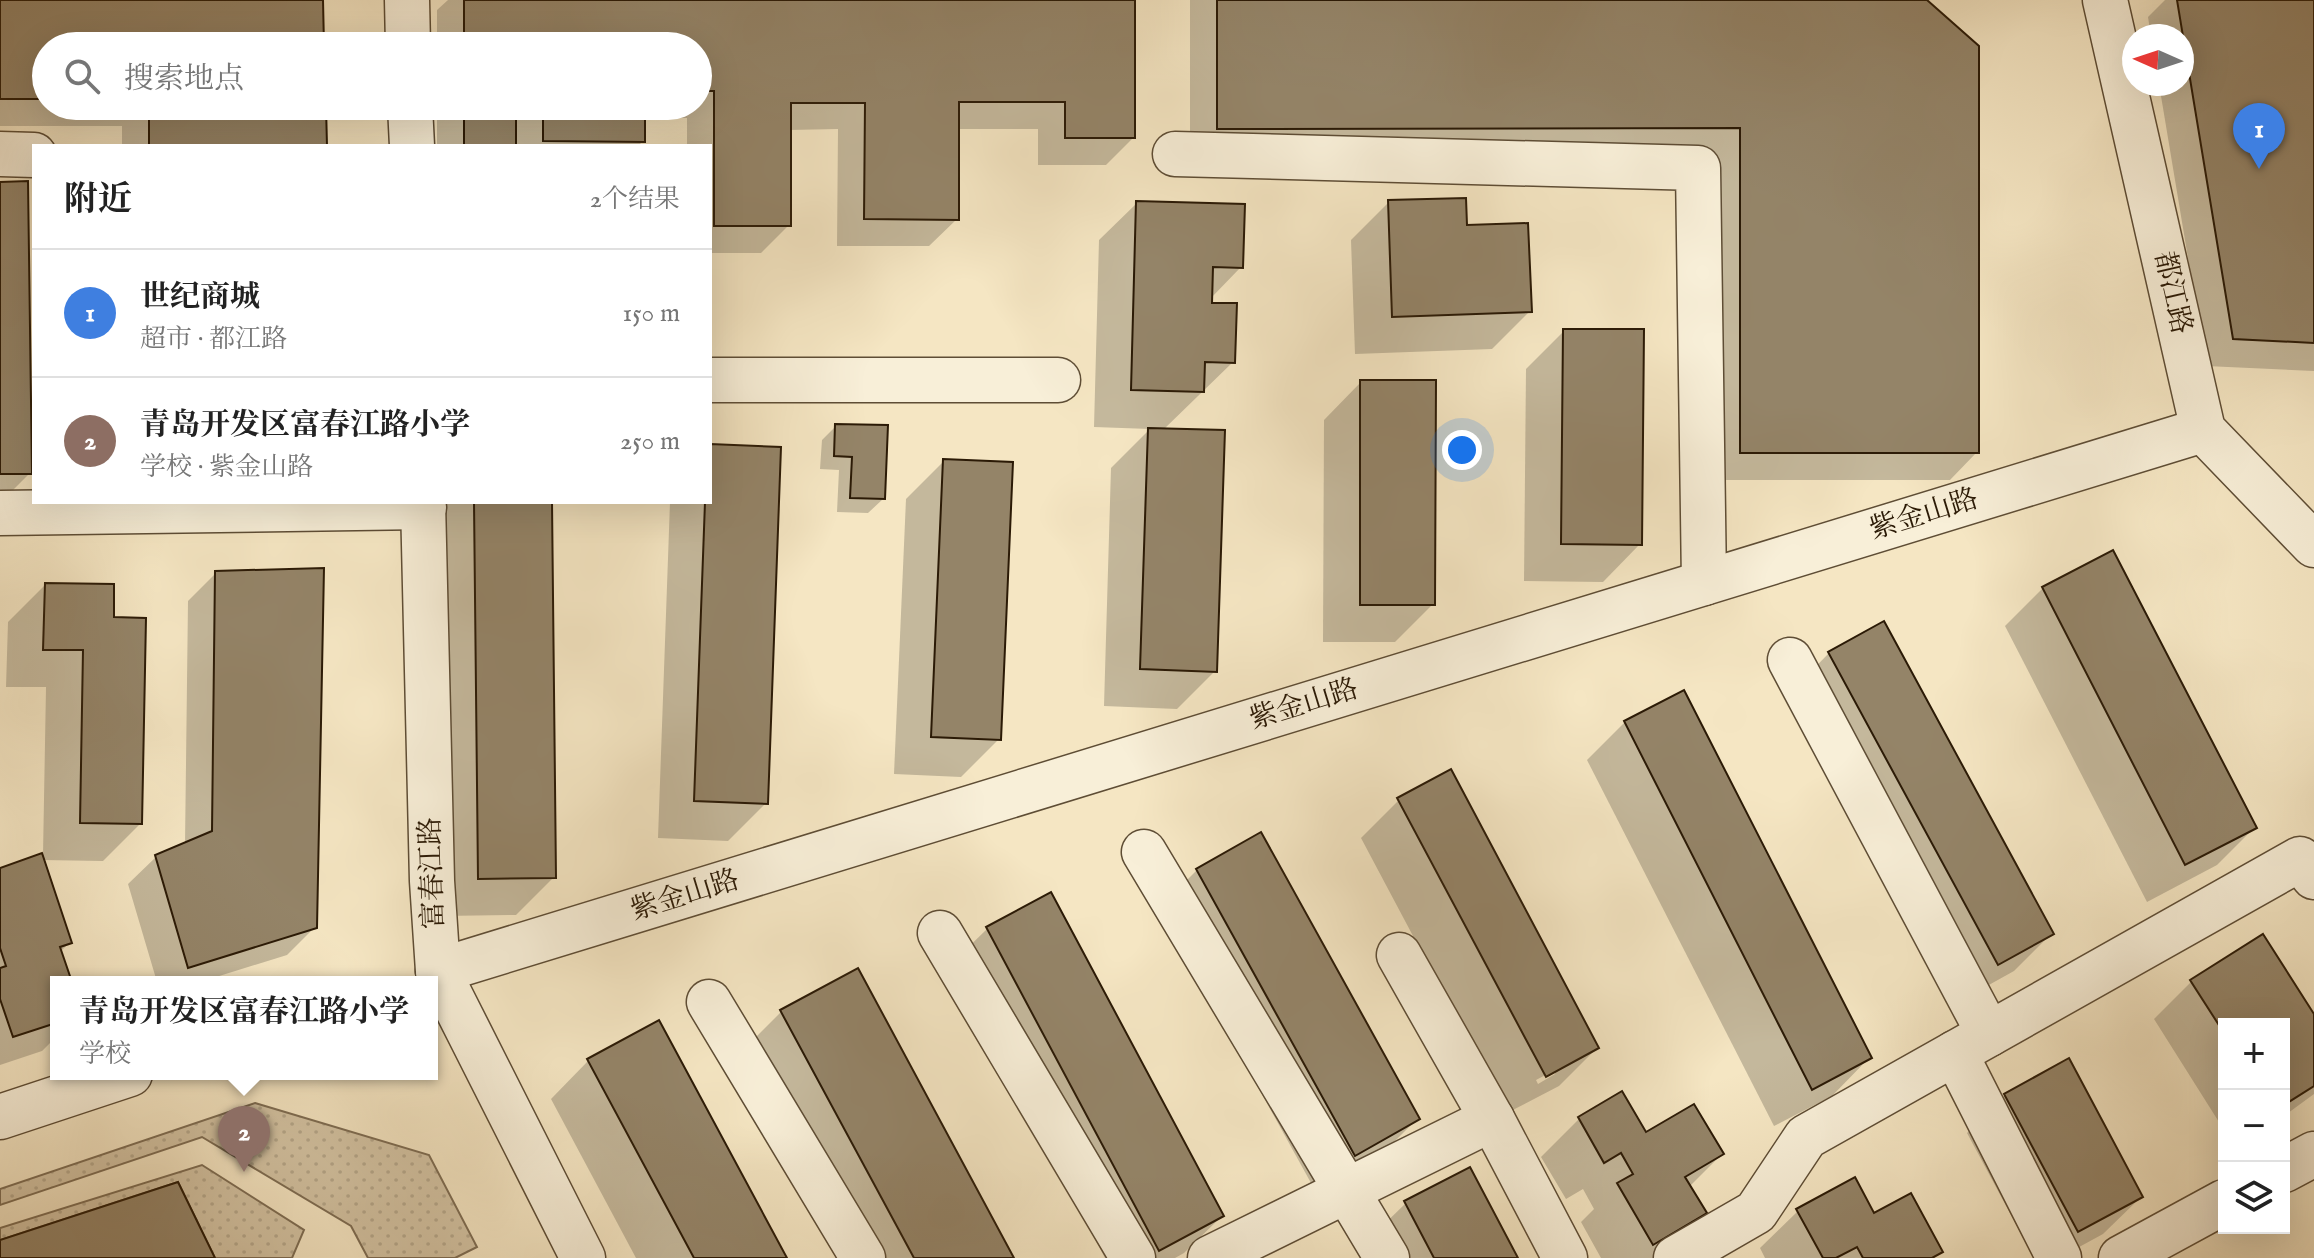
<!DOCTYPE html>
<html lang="zh">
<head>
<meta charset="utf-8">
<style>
	:root { --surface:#fff; --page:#f6f6f6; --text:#222; --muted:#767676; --line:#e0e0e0; --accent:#8f2418 }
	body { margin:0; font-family:"IM FELL English","Noto Serif SC",serif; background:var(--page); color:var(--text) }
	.controls { position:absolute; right:24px; bottom:24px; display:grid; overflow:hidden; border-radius:0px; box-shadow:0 8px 32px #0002 }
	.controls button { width:72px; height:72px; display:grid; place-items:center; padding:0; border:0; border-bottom:2px solid var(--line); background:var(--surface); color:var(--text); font:40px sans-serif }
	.compass { position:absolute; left:2122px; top:24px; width:72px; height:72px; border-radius:50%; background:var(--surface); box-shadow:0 8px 32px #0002; rotate:273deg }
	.you { position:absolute; left:1462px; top:450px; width:28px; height:28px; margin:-20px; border:6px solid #fff; border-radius:50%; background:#1a73e8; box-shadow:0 0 0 12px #1a73e833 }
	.badge { display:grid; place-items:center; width:52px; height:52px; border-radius:50%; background:var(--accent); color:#fff; font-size:26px; font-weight:700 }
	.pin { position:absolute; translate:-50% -66px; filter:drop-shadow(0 2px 4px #0008) }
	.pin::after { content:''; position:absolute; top:42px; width:28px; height:24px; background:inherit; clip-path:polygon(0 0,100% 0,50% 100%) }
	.popup { position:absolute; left:50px; top:976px; width:388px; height:104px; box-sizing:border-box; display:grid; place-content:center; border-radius:0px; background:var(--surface); filter:drop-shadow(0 2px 6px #0005); font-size:26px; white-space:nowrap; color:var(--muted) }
	.popup b { font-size:30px; color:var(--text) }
	.popup::after { content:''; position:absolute; left:50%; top:100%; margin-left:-16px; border:16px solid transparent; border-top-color:var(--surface) }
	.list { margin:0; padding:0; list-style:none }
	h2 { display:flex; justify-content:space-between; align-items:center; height:104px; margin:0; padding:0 32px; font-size:34px }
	h2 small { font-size:26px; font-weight:400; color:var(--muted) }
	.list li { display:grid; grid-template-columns:52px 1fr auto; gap:24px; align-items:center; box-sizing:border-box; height:128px; padding:0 32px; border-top:2px solid var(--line) }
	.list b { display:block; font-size:30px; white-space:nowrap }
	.list p { margin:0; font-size:26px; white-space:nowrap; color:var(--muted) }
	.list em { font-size:26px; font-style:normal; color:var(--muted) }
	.icon { flex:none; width:44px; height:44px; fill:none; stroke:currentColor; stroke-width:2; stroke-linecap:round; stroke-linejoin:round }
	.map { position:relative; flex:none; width:2314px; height:1258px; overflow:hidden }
	.search { position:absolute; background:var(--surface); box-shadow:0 8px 32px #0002; left:32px; top:32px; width:680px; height:88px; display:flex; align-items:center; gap:20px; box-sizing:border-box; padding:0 28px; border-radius:44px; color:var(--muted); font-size:30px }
	.panel { position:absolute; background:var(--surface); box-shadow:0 8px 32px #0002; left:32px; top:144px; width:680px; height:360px; border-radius:0px }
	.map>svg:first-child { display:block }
</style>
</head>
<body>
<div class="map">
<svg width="2314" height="1258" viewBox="0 0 2314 1258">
	<defs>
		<pattern id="grass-dots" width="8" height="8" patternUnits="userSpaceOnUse" patternTransform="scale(2)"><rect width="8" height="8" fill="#d3c3a3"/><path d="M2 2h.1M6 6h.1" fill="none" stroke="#b5a78b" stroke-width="1.8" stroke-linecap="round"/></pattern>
	</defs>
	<rect width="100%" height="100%" fill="#f5e6c3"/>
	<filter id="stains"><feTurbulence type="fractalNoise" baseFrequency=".0025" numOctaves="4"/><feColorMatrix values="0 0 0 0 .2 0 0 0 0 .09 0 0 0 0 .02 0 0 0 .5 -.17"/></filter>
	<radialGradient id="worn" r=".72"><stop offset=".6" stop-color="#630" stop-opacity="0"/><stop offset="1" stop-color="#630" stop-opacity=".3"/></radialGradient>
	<g fill="url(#grass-dots)" stroke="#7f6e54" stroke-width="2">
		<polygon points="255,1103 429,1155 477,1247 455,1258 368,1258 351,1226 202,1137 0,1205 0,1189"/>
		<polygon points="202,1165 304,1230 292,1258 215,1258 178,1182 0,1240 0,1228"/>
	</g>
	<g fill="#0003" fill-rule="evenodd">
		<polygon points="0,0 321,0 322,46 46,46 46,106 324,106 325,146 122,146 122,126 0,126"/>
		<polygon points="448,0 1133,0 1133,138 1106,165 1038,165 1038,129 957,129 957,219 929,246 837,246 838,129 789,130 789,225 761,253 710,253 710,146 687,146 687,118 643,118 643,141 638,146 437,146 437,106 698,106 698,46 437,46 437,10"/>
		<polygon points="1190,0 1924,0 1977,452 1950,480 1713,480 1713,155 1190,156"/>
		<polygon points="2165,0 2314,0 2314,371 2206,366 2159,84 2182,84 2182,36 2151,36 2148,17"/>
		<polygon points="0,184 30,473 0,503"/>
		<polygon points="1389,202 1465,228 1530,311 1492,349 1355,354 1351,240"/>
		<polygon points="1137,203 1241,267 1210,299 1233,362 1163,430 1215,671 1177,709 1104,706 1111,468 1150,429 1094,427 1099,240"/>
		<polygon points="1564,331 1640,544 1603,582 1524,581 1526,369"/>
		<polygon points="1361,382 1433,604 1395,642 1323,642 1324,420"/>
		<polygon points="836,426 883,499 868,513 837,512 839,470 820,469 822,440"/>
		<polygon points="710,446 766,803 728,841 658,838 670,502 710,502"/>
		<polygon points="944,461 999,739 961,777 894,774 906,499"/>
		<polygon points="437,502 550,502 554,877 516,915 441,916"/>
		<polygon points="216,573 315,927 287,955 200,982 157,982 128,884 156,857 185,844 188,601"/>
		<polygon points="45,585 112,619 140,824 103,861 42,860 70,942 60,952 70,982 56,982 56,1037 42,1051 0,1065 0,870 43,855 46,687 6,687 8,622"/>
		<polygon points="2043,588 2255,827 2217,865 2147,902 2005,626"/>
		<polygon points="1829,653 2052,933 2014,971 1960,1001 1792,691"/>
		<polygon points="1625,722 1869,1058 1832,1096 1774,1126 1587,760"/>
		<path d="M 1399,800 L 1597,1048 L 1559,1086 L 1507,1113 L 1361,838 ZM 1555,1070 L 1555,1074 L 1538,1084 L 1536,1080 Z"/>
		<polygon points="1197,870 1418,1118 1380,1156 1316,1192 1159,908"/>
		<polygon points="987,929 1222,1216 1184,1253 1175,1258 1105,1258 949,966"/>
		<polygon points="2192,981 2314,1018 2314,1094 2284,1116 2284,1024 2224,1024 2224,1130 2154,1019"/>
		<polygon points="782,1011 1012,1258 857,1258 744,1049"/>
		<polygon points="588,1061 785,1258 636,1258 551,1099"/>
		<polygon points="1622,1094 1645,1135 1722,1154 1689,1187 1704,1213 1667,1251 1654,1258 1601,1258 1581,1222 1594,1209 1583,1189 1566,1199 1541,1157 1579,1119"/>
		<polygon points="2005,1095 2141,1197 2103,1234 2059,1258 2034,1258 1967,1133"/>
		<polygon points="1406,1203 1516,1258 1377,1258 1368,1240"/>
		<polygon points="1798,1211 1874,1215 1941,1252 1934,1258 1765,1258 1760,1248"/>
	</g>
	<g fill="#948468" stroke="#2b1a06" stroke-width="2">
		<polygon points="0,0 323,0 324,46 46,46 46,99 0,99"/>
		<polygon points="464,0 1135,0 1135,138 1065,138 1065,102 959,102 959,220 864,219 865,103 791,103 791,226 714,226 714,91 698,91 698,46 464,46"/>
		<polygon points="1217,0 1927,0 1979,46 1979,453 1740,453 1740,128 1217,129"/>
		<polygon points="2177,0 2314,0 2314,343 2233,339"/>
		<polygon points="149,106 326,106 327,146 149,146"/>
		<rect x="464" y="106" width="52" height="40"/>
		<polygon points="543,106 645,106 645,142 543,141"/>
		<polygon points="28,181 32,474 0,474 0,182"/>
		<polygon points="1466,198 1467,225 1528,223 1532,312 1392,317 1388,200"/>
		<polygon points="1136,201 1245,204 1243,268 1213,267 1212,303 1237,303 1235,363 1205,362 1204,392 1131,390"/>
		<polygon points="1563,329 1644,329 1642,545 1561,544"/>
		<polygon points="1360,380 1436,380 1435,605 1360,605"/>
		<polygon points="835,424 888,425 885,499 850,498 852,457 834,456"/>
		<polygon points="1148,428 1225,430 1217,672 1140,669"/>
		<polygon points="710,444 781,447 768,804 694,801 705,502 710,502"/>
		<polygon points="943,459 1013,462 1001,740 931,737"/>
		<polygon points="474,502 552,502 556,878 478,879"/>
		<polygon points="2113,550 2257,828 2185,865 2042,587"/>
		<polygon points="324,568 317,928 188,968 155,855 212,831 215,571"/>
		<polygon points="45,583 114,584 114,617 146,618 142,824 80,823 83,650 43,650"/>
		<polygon points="1884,621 2054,934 1998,965 1828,652"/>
		<polygon points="1684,690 1872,1058 1812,1090 1624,721"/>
		<polygon points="1451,769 1599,1048 1546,1077 1397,798"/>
		<polygon points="1261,832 1420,1119 1355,1156 1196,869"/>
		<polygon points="42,853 72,943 60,947 72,982 56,982 56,1023 13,1037 0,999 0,968 6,966 0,948 0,868"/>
		<polygon points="1051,892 1224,1216 1159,1251 986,927"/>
		<polygon points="2263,934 2314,1014 2314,1086 2284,1105 2284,1024 2224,1024 2224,1033 2190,980"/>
		<polygon points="858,968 1014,1258 914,1258 780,1010"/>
		<polygon points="659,1020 787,1258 694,1258 587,1059"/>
		<polygon points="2069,1058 2143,1197 2078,1232 2004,1094"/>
		<polygon points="1622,1091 1646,1132 1694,1104 1724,1154 1685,1177 1707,1213 1653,1245 1617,1183 1633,1174 1621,1153 1604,1163 1578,1117"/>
		<polygon points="1470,1167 1518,1258 1434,1258 1404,1201"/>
		<polygon points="1855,1177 1874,1213 1911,1193 1943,1252 1932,1258 1863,1258 1857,1247 1836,1258 1823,1258 1796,1209"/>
		<polygon points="178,1182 215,1258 0,1258 0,1240"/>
	</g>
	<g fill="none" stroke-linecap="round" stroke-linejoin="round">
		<g stroke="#5e4d35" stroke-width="47">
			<g id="minor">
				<polyline points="2105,0 2203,430 2314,545"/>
				<polyline points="0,154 34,155"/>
				<polyline points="1175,154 1698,168 1704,583"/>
				<polyline points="710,380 1058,380"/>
				<polyline points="0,513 424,507"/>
				<polyline points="1790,660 1989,1034"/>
				<polyline points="1144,852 1387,1258"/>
				<polyline points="940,933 1133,1258"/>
				<polyline points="1399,955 1492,1119 1565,1258"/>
				<polyline points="438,971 2203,430"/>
				<polyline points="709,1002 863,1258"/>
				<polyline points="1955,1053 2059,1258"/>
				<polyline points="2284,1170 2314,1154"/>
				<polyline points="1210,1258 1492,1119"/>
				<polyline points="1676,1258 1756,1212 1806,1137 2300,859 2314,877"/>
				<polyline points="2121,1258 2224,1202"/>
			</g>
		</g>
		<g stroke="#5e4d35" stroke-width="47">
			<g id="tertiary">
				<polyline points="407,0 408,46"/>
				<polyline points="410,106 412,146"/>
				<polyline points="423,502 432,881 438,971 583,1258"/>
				<polyline points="0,1117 130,1074"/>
			</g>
		</g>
		<use href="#minor" stroke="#f8efd8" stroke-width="44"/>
		<use href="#tertiary" stroke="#f8efd8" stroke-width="44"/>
	</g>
	<g text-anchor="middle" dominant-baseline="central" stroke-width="6" stroke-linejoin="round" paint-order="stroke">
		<g font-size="28" fill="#2b1a06" stroke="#f8efd8">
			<text transform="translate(2172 293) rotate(77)">都江路</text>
			<text transform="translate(1924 515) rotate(-17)">紫金山路</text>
			<text transform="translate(1304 705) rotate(-17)">紫金山路</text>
			<text transform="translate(433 873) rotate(-92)">富春江路</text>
			<text transform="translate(685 896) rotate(-17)">紫金山路</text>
		</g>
	</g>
	<rect width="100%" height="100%" filter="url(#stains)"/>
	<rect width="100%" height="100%" fill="url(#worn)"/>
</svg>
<div class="controls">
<button>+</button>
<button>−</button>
<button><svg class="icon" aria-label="layers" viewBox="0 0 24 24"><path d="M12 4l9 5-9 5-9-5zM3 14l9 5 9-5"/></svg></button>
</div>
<svg class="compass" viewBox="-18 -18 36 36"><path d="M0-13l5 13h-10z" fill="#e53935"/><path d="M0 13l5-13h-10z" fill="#767676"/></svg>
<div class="you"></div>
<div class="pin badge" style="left:2259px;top:169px;background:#3f7fe0">1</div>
<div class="pin badge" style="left:244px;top:1172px;background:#8d6e63">2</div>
<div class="popup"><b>青岛开发区富春江路小学</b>学校</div>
<div class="search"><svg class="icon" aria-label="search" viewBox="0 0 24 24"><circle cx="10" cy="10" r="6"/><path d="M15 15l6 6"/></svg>搜索地点</div>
<section class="panel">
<h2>附近<small>2个结果</small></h2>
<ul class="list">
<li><span class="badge" style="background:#3f7fe0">1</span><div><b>世纪商城</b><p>超市 · 都江路</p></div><em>150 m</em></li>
<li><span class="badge" style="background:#8d6e63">2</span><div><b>青岛开发区富春江路小学</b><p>学校 · 紫金山路</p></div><em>250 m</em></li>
</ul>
</section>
</div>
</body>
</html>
